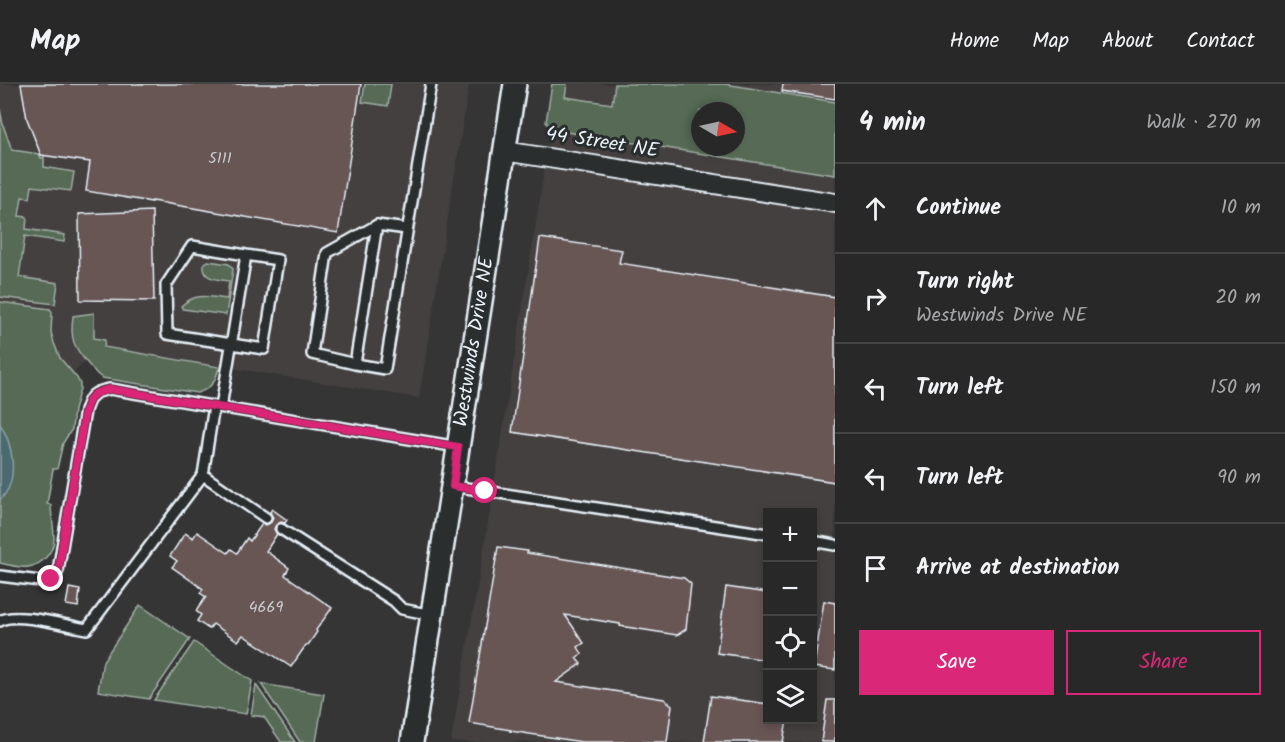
<!DOCTYPE html>
<html lang="en">
<head>
<meta charset="utf-8">
<style>
	:root { --surface:#282828; --page:#303030; --text:#f1f3f6; --muted:#a5a6a8; --line:#444445; --accent:#db2777 }
	body { margin:0; font-family:Kalam,sans-serif; background:var(--page); color:var(--text) }
	.controls { position:absolute; right:18px; bottom:18px; display:grid; overflow:hidden; border-radius:0px; box-shadow:0 3px 9px #0003 }
	.controls button { width:54px; height:54px; display:grid; place-items:center; padding:0; border:0; border-bottom:2px solid var(--line); background:var(--surface); color:var(--text); font:30px sans-serif }
	.compass { position:absolute; left:691px; top:18px; width:54px; height:54px; border-radius:50%; background:var(--surface); box-shadow:0 3px 9px #0003; rotate:99deg }
	.stop { position:absolute; width:18px; height:18px; margin:-14px; border:4px solid #db2777; border-radius:50%; background:#fff }
	.stop.end { background:#db2777; border-color:#fff; box-shadow:0 2px 6px #0008 }
	.list { margin:0; padding:0; list-style:none }
	h2 { display:flex; justify-content:space-between; align-items:center; height:78px; margin:0; padding:0 24px; font-size:26px }
	h2 small { font-size:20px; font-weight:400; color:var(--muted) }
	.list li { display:grid; grid-template-columns:39px 1fr auto; gap:18px; align-items:center; box-sizing:border-box; height:90px; padding:0 24px; border-top:2px solid var(--line) }
	.list b { display:block; font-size:22px; white-space:nowrap }
	.list p { margin:0; font-size:20px; white-space:nowrap; color:var(--muted) }
	.list em { font-size:20px; font-style:normal; color:var(--muted) }
	.actions { display:flex; gap:12px; padding:18px 24px }
	.actions a { flex:1; padding:14px 0; border:2px solid var(--accent); border-radius:0px; text-align:center; font-size:21px; color:var(--accent) }
	.actions .main { background:var(--accent); color:#fff }
	.icon { flex:none; width:33px; height:33px; fill:none; stroke:currentColor; stroke-width:2; stroke-linecap:round; stroke-linejoin:round }
	.map { position:relative; flex:none; width:835px; height:658px; overflow:hidden }
	header { display:flex; align-items:center; gap:36px; box-sizing:border-box; height:84px; padding:0 30px; background:var(--surface); border-bottom:2px solid var(--line) }
	header strong { font-size:28px }
	nav { display:flex; gap:33px; margin-inline-start:auto; font-size:21px }
	main { display:flex }
	aside { flex:1; background:var(--surface) }
	.map>svg:first-child { display:block }
</style>
</head>
<body>
<header>
<strong>Map</strong>
<nav><a>Home</a><a>Map</a><a>About</a><a>Contact</a></nav>
</header>
<main>
<div class="map">
<svg width="835" height="658" viewBox="0 0 835 658">
	<rect width="100%" height="100%" fill="#363536"/>
	<filter id="ink" filterUnits="userSpaceOnUse"><feTurbulence type="fractalNoise" baseFrequency=".0167" numOctaves="2"/><feDisplacementMap in="SourceGraphic" scale="12" xChannelSelector="R" yChannelSelector="G"/><feConvolveMatrix kernelMatrix="1 2 1 2 8 2 1 2 1" color-interpolation-filters="sRGB"/></filter>
	<g filter="url(#ink)">
		<g fill="#453f3f" fill-rule="evenodd">
			<polygon points="0,0 469,0 419,314 101,263 63,298 29,478 21,483 0,480"/>
			<path d="M 558,0 L 835,0 L 835,658 L 451,658 L 489,434 ZM 700,27 L 736,27 L 736,63 L 700,63 ZM 768,428 L 812,428 L 812,636 L 768,636 Z"/>
		</g>
		<g fill="#576a54" stroke="#a0aea6" stroke-width="1.5" fill-rule="evenodd">
			<polygon points="365,0 391,0 388,22 362,18"/>
			<path d="M 552,0 L 567,0 L 565,13 L 612,20 L 615,0 L 725,0 L 835,18 L 835,91 L 554,46 L 549,42 L 546,38 ZM 700,27 L 736,27 L 736,63 L 700,63 Z"/>
			<polygon points="0,25 3,41 12,66 39,70 41,74 44,73 44,83 74,88 71,107 32,102 30,114 22,113 19,132 27,133 26,145 65,151 64,158 25,152 19,193 58,199 55,220 0,213"/>
			<path d="M 208,177 L 229,180 L 233,185 L 226,231 L 183,225 L 181,222 C 197,208 208,213 227,215 L 229,197 C 217,195 202,196 204,180 Z"/>
			<path d="M 0,218 L 50,225 L 52,228 L 51,248 L 54,259 L 60,274 L 77,294 L 80,300 L 80,305 L 74,326 L 72,345 L 63,359 L 57,385 L 53,385 L 47,420 L 51,421 C 51,432 54,443 54,454 C 54,468 42,481 28,483 C 20,484 8,481 0,479 Z"/>
			<path d="M 94,229 L 94,254 L 105,256 L 104,263 L 219,283 C 216,297 211,305 197,309 L 102,294 C 96,290 93,286 88,280 C 73,262 70,255 73,232 Z"/>
			<polygon points="140,521 190,555 149,615 98,607 103,577"/>
			<polygon points="194,558 252,597 246,630 154,616"/>
			<polygon points="261,600 324,610 316,658 300,658"/>
			<polygon points="256,601 295,658 281,658 264,633 251,631"/>
		</g>
		<path fill="#4c6a70" stroke="#8aa0a6" stroke-width="1.5" d="M 0,340 C 13,360 20,397 0,416 Z"/>
		<g fill="#685655" stroke="#e8f1f8" stroke-width="1.5">
			<polygon points="21,0 361,0 338,149 152,117 152,118 86,107 90,78 41,71 27,35"/>
			<polygon points="783,0 835,0 835,15 782,7"/>
			<polygon points="152,127 154,217 80,216 79,130"/>
			<polygon points="540,154 622,166 619,179 835,213 835,398 512,348"/>
			<polygon points="272,425 287,436 285,439 281,438 276,441 274,445 277,450 266,467 289,484 285,491 332,524 316,546 317,548 308,561 306,561 291,583 243,551 238,557 213,540 209,545 197,537 201,531 196,527 206,513 200,509 203,505 172,483 177,477 170,472 185,449 193,454 197,448 228,469 231,465 237,469 247,454 250,457 262,440 266,441 271,438 273,434 270,428"/>
			<polygon points="498,463 528,467 527,469 684,494 691,500 686,545 677,551 620,542 620,540 565,531 584,559 578,563 582,570 576,574 581,580 556,598 664,615 672,621 667,658 582,658 510,647 511,646 469,639"/>
			<polygon points="726,503 768,509 768,576 717,569"/>
			<polygon points="69,504 80,506 78,523 66,521"/>
			<polygon points="824,517 835,519 835,586 814,583"/>
			<polygon points="711,612 768,620 768,636 787,636 783,658 704,658"/>
			<polygon points="827,616 835,616 835,658 821,658"/>
		</g>
		<g fill="none" stroke-linecap="round" stroke-linejoin="round">
			<g stroke="#e8f1f8" stroke-width="14">
				<g id="service">
					<polyline points="377,141 407,145"/>
					<polyline points="355,280 377,141 327,169 312,270 355,280 385,285 431,0"/>
					<polyline points="221,323 246,171 278,176 264,265 167,250 166,201 192,162 246,171"/>
					<polyline points="203,391 266,434"/>
					<polyline points="453,402 768,450"/>
					<polyline points="281,445 394,517 402,525 432,531"/>
					<polyline points="812,457 835,461"/>
					<path d="M 0,492 L 40,497 C 48,497 53,495 58,487 L 85,327 C 90,311 93,308 110,305 L 458,363"/>
					<path d="M 0,537 C 15,527 68,542 87,545 L 203,391 L 214,322"/>
				</g>
			</g>
			<g stroke="#e8f1f8" stroke-width="22">
				<polyline id="minor" points="504,67 835,119"/>
			</g>
			<g stroke="#e8f1f8" stroke-width="26">
				<g id="tertiary">
					<path id="s1" d="M 412,658 L 515,0"/>
				</g>
			</g>
			<use href="#service" stroke="#2a2d2e" stroke-width="9"/>
			<use href="#minor" stroke="#2a2d2e" stroke-width="18"/>
			<use href="#tertiary" stroke="#2a2d2e" stroke-width="21"/>
		</g>
	</g>
	<g fill="none" stroke-linecap="round" stroke-linejoin="round" filter="url(#ink)">
		<path stroke="#db2777" stroke-width="8" d="M 51,495 L 58,488 L 85,327 C 90,311 93,309 110,305 L 458,363 L 453,402 L 485,407"/>
	</g>
	<g text-anchor="middle" dominant-baseline="central" stroke-width="6" stroke-linejoin="round" paint-order="stroke">
		<g font-size="16" fill="#c8cacf">
			<text x="220" y="74">5111</text>
			<text x="266" y="523">4669</text>
		</g>
		<g font-size="20" fill="#e8f1f8" stroke="#2a2d2e">
			<text transform="translate(602 59) rotate(9)">44 Street NE</text>
			<text stroke="none"><textPath href="#s1" startOffset="405">Westwinds Drive NE</textPath></text>
		</g>
	</g>
</svg>
<div class="controls">
<button>+</button>
<button>−</button>
<button><svg class="icon" aria-label="locate" viewBox="0 0 24 24"><circle cx="12" cy="12" r="6"/><path d="M12 2v4M12 18v4M2 12h4M18 12h4"/></svg></button>
<button><svg class="icon" aria-label="layers" viewBox="0 0 24 24"><path d="M12 4l9 5-9 5-9-5zM3 14l9 5 9-5"/></svg></button>
</div>
<svg class="compass" viewBox="-18 -18 36 36"><path d="M0-13l5 13h-10z" fill="#e53935"/><path d="M0 13l5-13h-10z" fill="#a5a6a8"/></svg>
<div class="stop" style="left:485px;top:407px"></div>
<div class="stop end" style="left:51px;top:495px"></div>
</div>
<aside>
<h2>4 min<small>Walk · 270 m</small></h2>
<ul class="list">
<li><svg class="icon" aria-label="ahead" viewBox="0 0 24 24"><path d="M12 20V5M6 11l6-6 6 6"/></svg><div><b>Continue</b></div><em>10 m</em></li>
<li><svg class="icon" aria-label="right" viewBox="0 0 24 24"><path d="M7 20v-9h11M14 6l5 5-5 5"/></svg><div><b>Turn right</b><p>Westwinds Drive NE</p></div><em>20 m</em></li>
<li><svg class="icon" aria-label="left" viewBox="0 0 24 24"><path d="M17 20v-9H6M10 6l-5 5 5 5"/></svg><div><b>Turn left</b></div><em>150 m</em></li>
<li><svg class="icon" aria-label="left" viewBox="0 0 24 24"><path d="M17 20v-9H6M10 6l-5 5 5 5"/></svg><div><b>Turn left</b></div><em>90 m</em></li>
<li><svg class="icon" aria-label="arrive" viewBox="0 0 24 24"><path d="M6 21V4h12l-3 4 3 4H6"/></svg><div><b>Arrive at destination</b></div></li>
</ul>
<div class="actions"><a class="main">Save</a><a>Share</a></div>
</aside>
</main>
</body>
</html>
